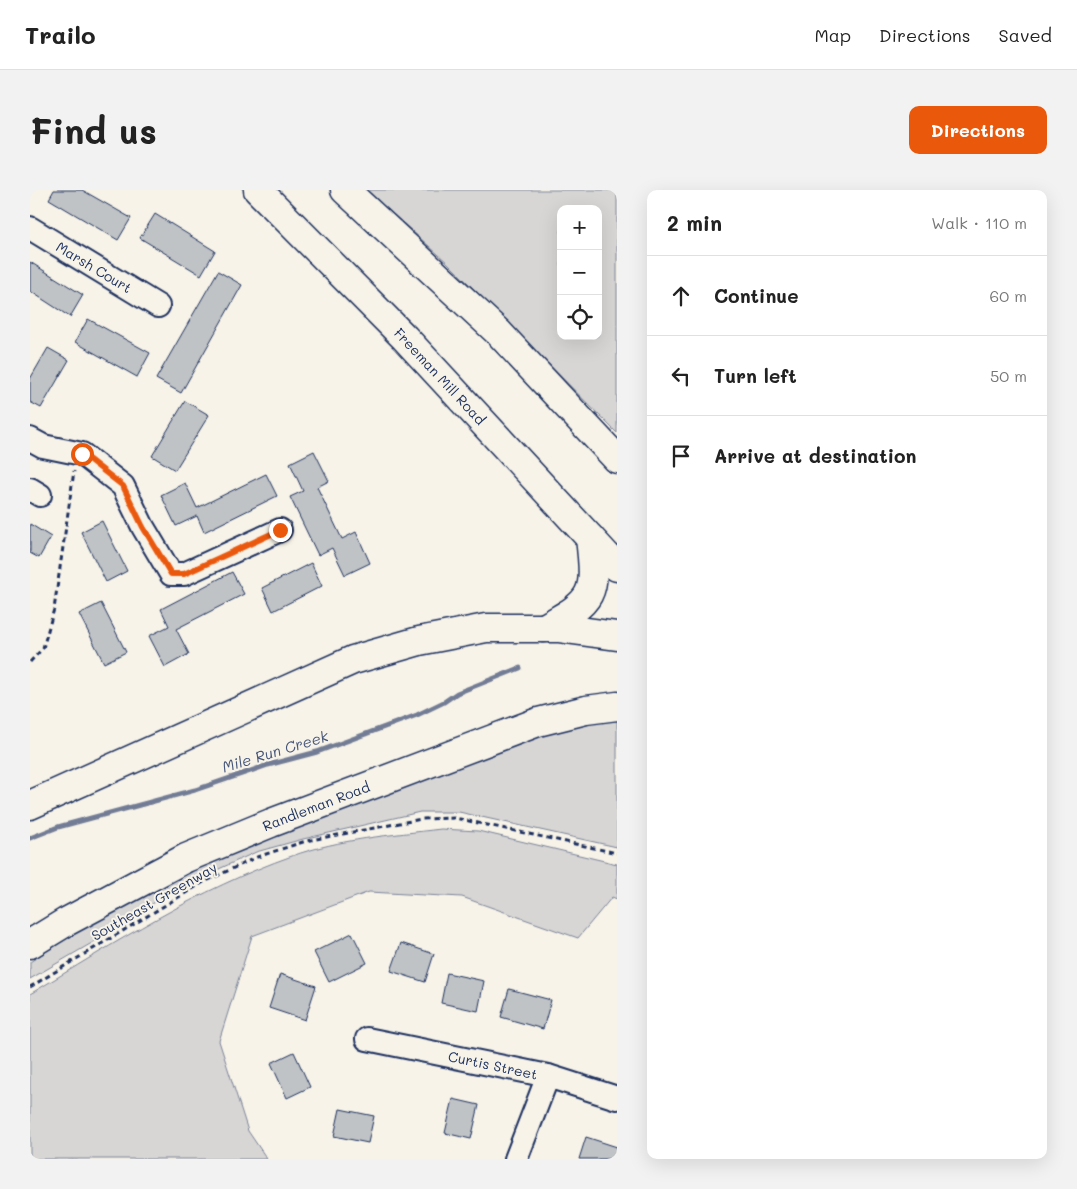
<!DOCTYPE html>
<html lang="en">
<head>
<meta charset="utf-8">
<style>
	:root { --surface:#fff; --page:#f2f2f2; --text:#222; --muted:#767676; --line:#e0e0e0; --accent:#ea580c }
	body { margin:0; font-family:Mali,sans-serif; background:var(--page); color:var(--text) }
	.controls { position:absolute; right:15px; top:15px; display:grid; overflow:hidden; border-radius:10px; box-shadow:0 5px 20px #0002 }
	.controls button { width:45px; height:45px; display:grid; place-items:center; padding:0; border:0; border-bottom:1px solid var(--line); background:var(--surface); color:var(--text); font:25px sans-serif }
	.stop { position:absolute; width:15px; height:15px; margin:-11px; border:4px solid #ea580c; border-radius:50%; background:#fff }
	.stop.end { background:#ea580c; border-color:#fff; box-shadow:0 1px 5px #0008 }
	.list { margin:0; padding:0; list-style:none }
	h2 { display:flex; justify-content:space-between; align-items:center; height:65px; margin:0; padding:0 20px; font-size:21px }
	h2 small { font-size:16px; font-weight:400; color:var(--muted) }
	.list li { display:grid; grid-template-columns:32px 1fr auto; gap:15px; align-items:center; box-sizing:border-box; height:80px; padding:0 20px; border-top:1px solid var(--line) }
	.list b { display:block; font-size:19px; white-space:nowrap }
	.list em { font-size:16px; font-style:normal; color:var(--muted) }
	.icon { flex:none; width:28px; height:28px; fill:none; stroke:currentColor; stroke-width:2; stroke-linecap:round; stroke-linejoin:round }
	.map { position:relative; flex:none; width:587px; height:969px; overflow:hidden; border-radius:10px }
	header { display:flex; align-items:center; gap:30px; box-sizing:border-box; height:70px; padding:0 25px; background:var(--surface); border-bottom:1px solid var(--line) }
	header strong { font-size:24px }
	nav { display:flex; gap:28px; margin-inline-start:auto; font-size:18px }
	.intro { display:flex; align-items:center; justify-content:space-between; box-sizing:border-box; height:120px; padding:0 30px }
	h1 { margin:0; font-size:35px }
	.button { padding:12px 22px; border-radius:10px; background:var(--accent); color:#fff; font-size:18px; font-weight:700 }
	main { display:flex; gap:30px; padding:0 30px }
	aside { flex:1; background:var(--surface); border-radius:10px; box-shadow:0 5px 20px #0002 }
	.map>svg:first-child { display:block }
</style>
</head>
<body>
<header>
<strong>Trailo</strong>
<nav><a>Map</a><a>Directions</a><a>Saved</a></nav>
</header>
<div class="intro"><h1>Find us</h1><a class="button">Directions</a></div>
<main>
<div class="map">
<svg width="587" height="969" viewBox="0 0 587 969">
	<rect width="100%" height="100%" fill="#f7f3e8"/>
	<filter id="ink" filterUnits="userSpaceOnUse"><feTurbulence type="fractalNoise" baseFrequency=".02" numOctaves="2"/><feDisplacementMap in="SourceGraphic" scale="10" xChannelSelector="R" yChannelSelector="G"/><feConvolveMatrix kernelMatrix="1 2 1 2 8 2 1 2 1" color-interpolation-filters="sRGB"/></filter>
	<g filter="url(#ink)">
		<g fill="#d7d6d4" stroke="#798299" fill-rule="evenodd">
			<path d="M 336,0 L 587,0 L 587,243 L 418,73 ZM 531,19 L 568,19 L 568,146 L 531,146 Z"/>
			<polygon points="587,531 587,657 429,622 390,622 273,649 226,662 143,700 79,743 0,789 0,772 46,742 164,679 223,654 523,541 562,533"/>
			<path d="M 411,639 L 448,641 L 587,674 L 587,709 L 582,707 L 548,748 L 432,707 L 339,702 L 222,746 L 189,851 L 218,941 L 237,969 L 0,969 L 0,804 C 85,753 168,699 262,666 C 309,649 362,645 411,639 Z"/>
		</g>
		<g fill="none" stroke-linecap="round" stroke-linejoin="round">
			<polyline stroke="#727c95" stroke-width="5" points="0,648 28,637 165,600 238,575 287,562 387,525 414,512 427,503 490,478"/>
		</g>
		<g fill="#c0c3c5" stroke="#1b2f5e">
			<polygon points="24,0 52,0 101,28 88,50 19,9"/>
			<polygon points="125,24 185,61 171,85 110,48"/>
			<polygon points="0,72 53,105 40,127 0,101"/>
			<polygon points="188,81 212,95 151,203 126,189"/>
			<polygon points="58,129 120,163 107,187 45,152"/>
			<polygon points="18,158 39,170 11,218 0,212 0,189"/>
			<polygon points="155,211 179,225 145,280 122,266"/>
			<polygon points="284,261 299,291 287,297 312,349 326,342 340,373 315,385 302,358 288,365 260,307 273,301 260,273"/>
			<polygon points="236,284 247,306 174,342 167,326 146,336 131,305 155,293 167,318"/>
			<polygon points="72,331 97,381 76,392 51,342"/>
			<polygon points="0,334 21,347 9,368 0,363"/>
			<polygon points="281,373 292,396 243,421 232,398"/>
			<polygon points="202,382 214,404 146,439 159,464 135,477 119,446 139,436 131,419"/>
			<polygon points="71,413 96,462 74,473 49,424"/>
			<polygon points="322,743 337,773 299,792 284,762"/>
			<polygon points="371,753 404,764 395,792 361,781"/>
			<polygon points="417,783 454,791 448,821 411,813"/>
			<polygon points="250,784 286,796 275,830 239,818"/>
			<polygon points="479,799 521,810 513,839 471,827"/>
			<polygon points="264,862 280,897 257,908 241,873"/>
			<polygon points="423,909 449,915 441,949 415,943"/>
			<polygon points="310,919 344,926 338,953 304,946"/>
			<polygon points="556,947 587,957 587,969 549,969"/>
		</g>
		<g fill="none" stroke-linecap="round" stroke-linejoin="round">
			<g stroke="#1b2f5e" stroke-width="26">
				<g id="minor">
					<polyline points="0,38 128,116"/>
					<polyline points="0,249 13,256 52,264 93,296 113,337 141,384 154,384 250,340"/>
					<polyline points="0,299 10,305"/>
					<polyline points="337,849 518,886 587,908"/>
					<polyline points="486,969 518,886"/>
				</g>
			</g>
			<g stroke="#1b2f5e" stroke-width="31">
				<g id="major">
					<polyline points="228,0 375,148 587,377"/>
					<polyline points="315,0 469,143 587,269"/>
					<path d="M 514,438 C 564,410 567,406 560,348"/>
					<polyline points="0,615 323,470 389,451 456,438 528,438 587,446"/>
					<polyline points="0,754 36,732 156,668 241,633 508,532 556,520 587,516"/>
				</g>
			</g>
			<g stroke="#1b2f5e" stroke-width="3" stroke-dasharray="5 4" stroke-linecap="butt">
				<polyline points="0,472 13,458 24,419 44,281"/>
				<polyline points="0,797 172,693 227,667 276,651 391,629 425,628 587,663"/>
			</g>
			<use href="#minor" stroke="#f7f3e8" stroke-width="22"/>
			<use href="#major" stroke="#f7f3e8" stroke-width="28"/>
		</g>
	</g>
	<g fill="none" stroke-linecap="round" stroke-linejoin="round" filter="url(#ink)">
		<polyline stroke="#ea580c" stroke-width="6" points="52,264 93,296 113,337 141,384 154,384 250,340"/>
	</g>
	<g text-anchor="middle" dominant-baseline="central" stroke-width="4" stroke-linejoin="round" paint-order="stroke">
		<g font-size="14" fill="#1b2f5e" stroke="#f7f3e8">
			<text transform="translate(64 77) rotate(31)">Marsh Court</text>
			<text transform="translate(410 186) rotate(47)">Freeman Mill Road</text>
			<text transform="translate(286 616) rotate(-21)">Randleman Road</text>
			<text transform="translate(124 711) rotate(-30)">Southeast Greenway</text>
			<text transform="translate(463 875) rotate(12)">Curtis Street</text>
		</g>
		<g font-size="15" font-style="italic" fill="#465679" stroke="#f7f3e8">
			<text transform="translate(245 561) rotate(-17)">Mile Run Creek</text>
		</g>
	</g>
</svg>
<div class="controls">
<button>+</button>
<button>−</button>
<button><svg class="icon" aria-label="locate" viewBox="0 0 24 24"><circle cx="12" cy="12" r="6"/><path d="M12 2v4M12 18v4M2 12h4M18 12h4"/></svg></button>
</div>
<div class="stop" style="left:52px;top:264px"></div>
<div class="stop end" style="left:250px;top:340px"></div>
</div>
<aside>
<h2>2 min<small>Walk · 110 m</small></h2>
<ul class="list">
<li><svg class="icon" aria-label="ahead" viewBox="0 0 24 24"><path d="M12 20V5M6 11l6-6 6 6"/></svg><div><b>Continue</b></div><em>60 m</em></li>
<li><svg class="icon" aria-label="left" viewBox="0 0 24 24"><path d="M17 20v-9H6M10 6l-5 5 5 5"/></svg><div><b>Turn left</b></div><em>50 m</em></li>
<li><svg class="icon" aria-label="arrive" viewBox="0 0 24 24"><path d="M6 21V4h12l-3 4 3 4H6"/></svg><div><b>Arrive at destination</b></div></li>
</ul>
</aside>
</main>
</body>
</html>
